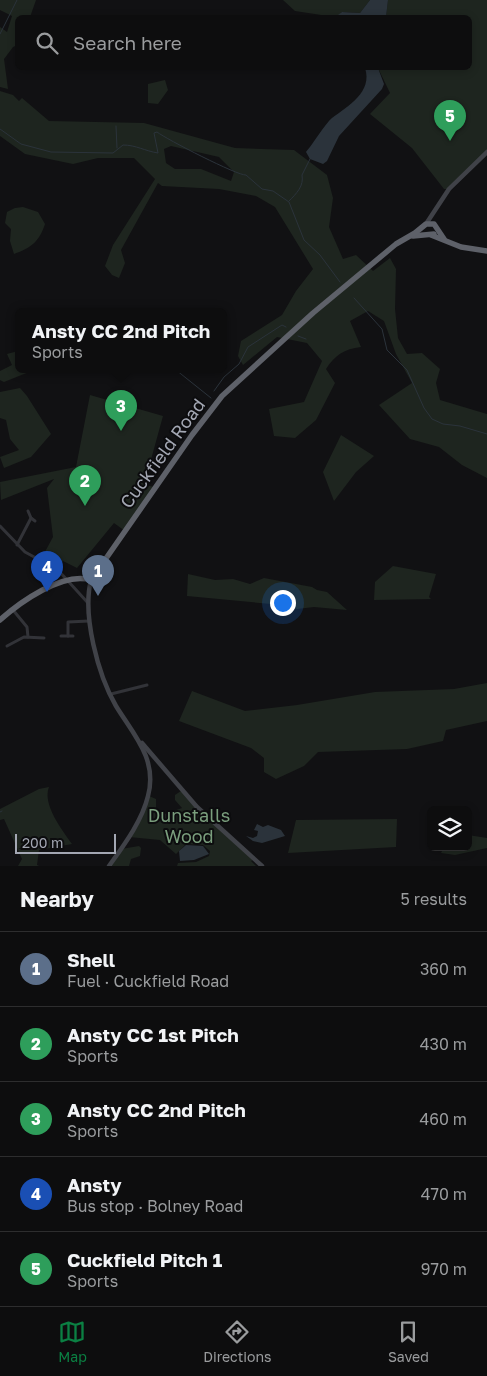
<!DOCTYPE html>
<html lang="en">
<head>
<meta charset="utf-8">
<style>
	:root { --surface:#0d0d0e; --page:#1b1b1c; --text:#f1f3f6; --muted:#9a9c9e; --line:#2d2d2e; --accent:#0b8043 }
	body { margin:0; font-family:"Golos Text",sans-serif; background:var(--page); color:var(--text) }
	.controls { position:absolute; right:15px; bottom:15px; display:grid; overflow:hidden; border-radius:8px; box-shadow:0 2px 8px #0003 }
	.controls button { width:45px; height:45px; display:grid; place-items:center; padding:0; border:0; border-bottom:1px solid var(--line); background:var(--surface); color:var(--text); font:25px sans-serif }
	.scale { position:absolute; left:15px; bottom:12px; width:101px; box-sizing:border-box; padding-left:5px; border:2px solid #a3a7b3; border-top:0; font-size:14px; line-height:18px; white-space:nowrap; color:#a3a7b3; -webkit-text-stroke:4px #0c0c0e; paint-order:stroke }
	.you { position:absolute; left:282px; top:602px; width:18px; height:18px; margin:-12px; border:4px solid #fff; border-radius:50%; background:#1a73e8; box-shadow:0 0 0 8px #1a73e833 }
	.badge { display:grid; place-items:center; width:32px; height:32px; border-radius:50%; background:var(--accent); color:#fff; font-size:16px; font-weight:700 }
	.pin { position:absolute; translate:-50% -41px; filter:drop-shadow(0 1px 2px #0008) }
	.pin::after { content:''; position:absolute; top:26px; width:18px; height:15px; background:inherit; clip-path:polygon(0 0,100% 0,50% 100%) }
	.popup { position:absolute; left:15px; top:308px; width:212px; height:65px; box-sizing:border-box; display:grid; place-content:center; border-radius:8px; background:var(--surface); filter:drop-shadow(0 1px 4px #0005); font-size:16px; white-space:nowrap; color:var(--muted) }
	.popup b { font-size:19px; color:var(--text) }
	.popup::after { content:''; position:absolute; left:50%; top:100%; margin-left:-10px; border:10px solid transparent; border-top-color:var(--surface) }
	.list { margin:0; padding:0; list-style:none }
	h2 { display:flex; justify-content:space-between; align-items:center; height:65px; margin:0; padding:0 20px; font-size:21px }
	h2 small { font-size:16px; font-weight:400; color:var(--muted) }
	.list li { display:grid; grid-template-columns:32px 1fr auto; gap:15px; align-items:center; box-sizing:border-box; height:75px; padding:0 20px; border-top:1px solid var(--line) }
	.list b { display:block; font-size:19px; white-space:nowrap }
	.list p { margin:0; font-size:16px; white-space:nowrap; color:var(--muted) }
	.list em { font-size:16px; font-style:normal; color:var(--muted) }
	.icon { flex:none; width:28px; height:28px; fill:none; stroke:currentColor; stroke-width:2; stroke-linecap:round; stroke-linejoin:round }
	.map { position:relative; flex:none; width:487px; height:866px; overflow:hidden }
	.search { position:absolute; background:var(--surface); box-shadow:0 2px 8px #0003; left:15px; right:15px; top:15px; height:55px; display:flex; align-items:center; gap:12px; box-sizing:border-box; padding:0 18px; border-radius:8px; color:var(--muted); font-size:19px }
	.sheet { height:440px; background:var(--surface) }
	nav { display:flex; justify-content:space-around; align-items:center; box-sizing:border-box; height:70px; border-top:1px solid var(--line); background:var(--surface); font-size:14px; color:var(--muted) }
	nav a { display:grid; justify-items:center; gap:2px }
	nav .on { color:var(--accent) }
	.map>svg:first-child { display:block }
</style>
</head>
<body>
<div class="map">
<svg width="487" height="866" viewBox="0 0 487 866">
	<rect width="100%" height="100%" fill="#111113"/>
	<g fill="#1e251f" fill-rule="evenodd">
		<polygon points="0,0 36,0 30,17 18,18 17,45 13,47 4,59 8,89 0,87 0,27 7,32 12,16 0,10"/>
		<polygon points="283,0 370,0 360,13 342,12 339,15 341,18 295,11"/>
		<polygon points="388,0 487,0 487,152 449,189 444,189 412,148 370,114 390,93 378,68 470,68 470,18 386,17"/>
		<polygon points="165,80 168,90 158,104 148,103 148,84"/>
		<path d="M 0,91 L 13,95 L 19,101 L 22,98 L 49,121 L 144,123 L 235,148 L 294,150 L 327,175 L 333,198 L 329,227 L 343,259 L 356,255 L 373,271 L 390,258 L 396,269 L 395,309 L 398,338 L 407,354 L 422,353 L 440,369 L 436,383 L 440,400 L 487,414 L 487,478 L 462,465 L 439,447 L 410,439 L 379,405 L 412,383 L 396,354 L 384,321 L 368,311 L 350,321 L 361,347 C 344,349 335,355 326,369 L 335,383 L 316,420 L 295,438 L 274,436 L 269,409 L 304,402 L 322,361 L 307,343 L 277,337 L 243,365 L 238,356 L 241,341 L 282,315 L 296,291 L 313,269 L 275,207 L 256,196 L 219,189 L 162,186 L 158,183 L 121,250 L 125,263 L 119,278 L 112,275 L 105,266 L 113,245 L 155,179 L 134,158 L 98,158 L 73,164 L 25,154 L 0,136 ZM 171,146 L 219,157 L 234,172 L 231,181 L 201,169 L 175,169 L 166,163 L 164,149 Z"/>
		<path d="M 23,207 L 38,212 L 45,224 C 39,242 31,248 14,254 L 10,241 L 11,229 L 5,223 L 7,212 L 15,208 Z"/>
		<polygon points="18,351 18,370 34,370 4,382 0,380 0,371 12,365 7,354"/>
		<polygon points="20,388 27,396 51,434 31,457 4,468 0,457 19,450 10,439 6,420 0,418 0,392"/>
		<polygon points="90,395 163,416 144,485 155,487 125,531 114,523 77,568 63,561 58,570 40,561 53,537 47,488 54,479 1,500 0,482 76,467"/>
		<polygon points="341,435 374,456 356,472 334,501 323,472"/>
		<polygon points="393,566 436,574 429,597 431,599 374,600 375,582"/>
		<polygon points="188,574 215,580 233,579 250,584 264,578 312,587 317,590 327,592 347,610 314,607 297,609 271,604 187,596"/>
		<polygon points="487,683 487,721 446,730 443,741 407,749 318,752 304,766 276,779 264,772 264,758 251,748 179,721 192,691 245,711 297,705 375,692 454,689"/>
		<path d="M 49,787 C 42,804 62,830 72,844 L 39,850 L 37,865 L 39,866 L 18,866 L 22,859 L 4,819 L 0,820 L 0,809 L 39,789 Z"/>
		<polygon points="181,791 255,859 251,861 256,866 177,866 178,863 196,862 209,856 210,851 203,845 186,844 176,854 160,840 129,837 149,796 156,799 156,817 182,808 175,800 175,795"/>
		<polygon points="397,819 396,847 288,853 296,820"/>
		<polygon points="468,835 487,838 487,848 455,855 441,853 444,847 468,847"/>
		<polygon points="139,846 141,848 140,856 131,859 129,866 108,866 121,849"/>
	</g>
	<g fill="#2b333b">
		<polygon points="370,0 388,0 386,17 341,17 338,15 342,12 360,13"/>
		<path d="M 365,68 L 378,68 L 384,84 L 382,89 L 339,136 L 327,161 L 323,164 L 310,159 L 306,152 C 313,144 325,124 332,118 C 348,106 373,92 365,68 Z"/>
		<polygon points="257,824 263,827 268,825 281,830 285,836 262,843 253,841 246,836 253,838 257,836 258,831 254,830"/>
		<polygon points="186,845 203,846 209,854 194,860 180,861 179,851"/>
	</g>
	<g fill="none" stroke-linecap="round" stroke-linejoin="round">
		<g stroke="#2b333b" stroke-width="1">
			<polyline points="0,34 17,0"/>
			<polyline points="116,126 117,148"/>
			<path d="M 0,129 L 21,144 L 51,152 L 113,153 L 123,145 C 136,145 145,151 158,153 L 154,133 L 157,132 C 166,139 238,176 246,175 L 262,189 L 273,191 L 289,202 L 304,240 L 320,255 L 340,282"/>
			<path d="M 289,201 C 297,193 304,186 302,175 L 310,159"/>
			<polyline points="354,298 382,329 387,350 407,370 424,408 432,419 443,424 460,426 487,434"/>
			<polyline points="298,336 306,339"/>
			<polyline points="176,370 211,398"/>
			<polyline points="214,391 224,377 239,364 248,347 282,325 286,327"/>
			<polyline points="0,812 2,811"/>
		</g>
		<g stroke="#323338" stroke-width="3">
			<polyline points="31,518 35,521"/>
			<polyline points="0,526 25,552 58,570 88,603"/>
			<polyline points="17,545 31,518 28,511"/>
			<polyline points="13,610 27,627 28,637"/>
			<polyline points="61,636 73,636"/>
			<polyline points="68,636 68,622 89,621"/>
			<polyline points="7,646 24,637 44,638"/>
			<polyline points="111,694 147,685"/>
		</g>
		<g stroke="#404248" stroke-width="4.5">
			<polyline points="426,224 449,189 487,152"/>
			<path d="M 91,580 C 82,615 98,675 116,706 C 133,734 158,759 148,796 C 142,821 124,845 109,866"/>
			<polyline points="142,743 197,807 262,866"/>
		</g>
		<g stroke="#5e6169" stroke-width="5.5">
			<polyline points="431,235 461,247 487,251"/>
			<polyline points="413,236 434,234"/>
			<path d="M 0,620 C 19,603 63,571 91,580 L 192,435 L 222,396 L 313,313 L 396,244 L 415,233 L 426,224 L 434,224 L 444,239"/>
		</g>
	</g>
	<g text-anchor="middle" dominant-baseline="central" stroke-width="4" stroke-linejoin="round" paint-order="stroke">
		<g font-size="18" fill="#a3a7b3" stroke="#0c0c0e">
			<text transform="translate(162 453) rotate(-54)">Cuckfield Road</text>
		</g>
		<g font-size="18" fill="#7a9e7d" stroke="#0c0c0e">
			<text x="189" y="815">Dunstalls<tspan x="189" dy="21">Wood</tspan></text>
		</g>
	</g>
</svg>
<div class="controls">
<button><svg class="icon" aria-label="layers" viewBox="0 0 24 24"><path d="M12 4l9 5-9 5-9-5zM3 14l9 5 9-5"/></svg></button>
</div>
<div class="scale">200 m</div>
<div class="you"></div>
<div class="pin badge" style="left:98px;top:596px;background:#5c6f8a">1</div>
<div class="pin badge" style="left:85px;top:506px;background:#2e9e5b">2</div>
<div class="pin badge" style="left:121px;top:431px;background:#2e9e5b">3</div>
<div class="popup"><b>Ansty CC 2nd Pitch</b>Sports</div>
<div class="pin badge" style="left:47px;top:592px;background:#1a4fb4">4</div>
<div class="pin badge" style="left:450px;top:141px;background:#2e9e5b">5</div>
<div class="search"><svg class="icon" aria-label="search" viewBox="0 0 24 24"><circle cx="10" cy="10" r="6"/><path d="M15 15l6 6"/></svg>Search here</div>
</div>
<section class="sheet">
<h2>Nearby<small>5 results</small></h2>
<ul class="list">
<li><span class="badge" style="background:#5c6f8a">1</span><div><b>Shell</b><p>Fuel · Cuckfield Road</p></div><em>360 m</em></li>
<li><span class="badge" style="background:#2e9e5b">2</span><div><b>Ansty CC 1st Pitch</b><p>Sports</p></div><em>430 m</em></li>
<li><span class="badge" style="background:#2e9e5b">3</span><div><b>Ansty CC 2nd Pitch</b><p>Sports</p></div><em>460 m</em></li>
<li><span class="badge" style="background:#1a4fb4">4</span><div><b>Ansty</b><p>Bus stop · Bolney Road</p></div><em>470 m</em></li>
<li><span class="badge" style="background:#2e9e5b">5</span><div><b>Cuckfield Pitch 1</b><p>Sports</p></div><em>970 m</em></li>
</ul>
</section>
<nav>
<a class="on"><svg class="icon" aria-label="map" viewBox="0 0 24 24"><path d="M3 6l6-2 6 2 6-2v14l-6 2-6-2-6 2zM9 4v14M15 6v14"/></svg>Map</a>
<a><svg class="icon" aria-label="directions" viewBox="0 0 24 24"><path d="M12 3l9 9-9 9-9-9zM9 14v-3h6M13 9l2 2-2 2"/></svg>Directions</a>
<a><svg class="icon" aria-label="saved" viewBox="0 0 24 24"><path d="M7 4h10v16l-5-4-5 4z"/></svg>Saved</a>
</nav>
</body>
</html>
